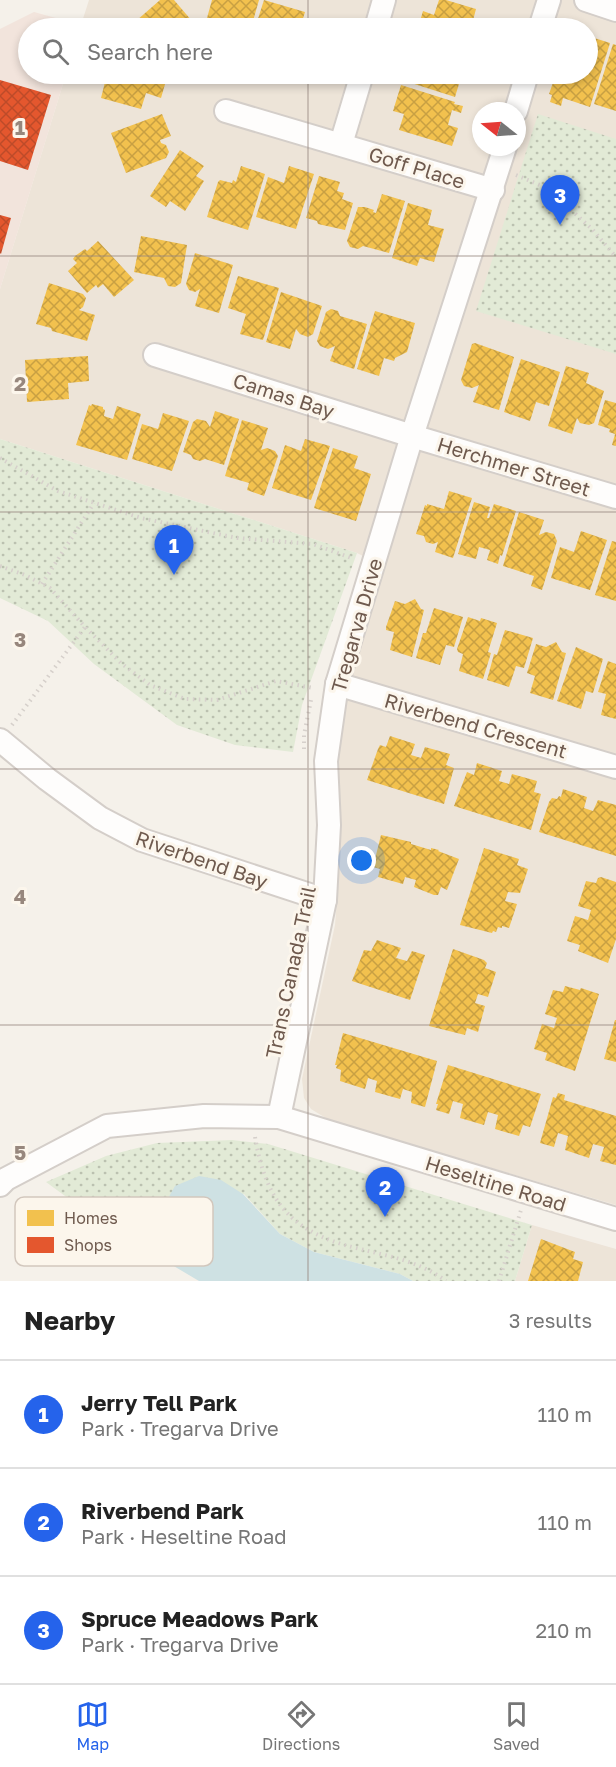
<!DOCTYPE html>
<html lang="en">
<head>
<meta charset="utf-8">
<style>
	:root { --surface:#fff; --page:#f2f2f2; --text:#222; --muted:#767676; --line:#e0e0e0; --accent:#2563eb }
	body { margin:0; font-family:"Golos Text",sans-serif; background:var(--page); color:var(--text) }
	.compass { position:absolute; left:472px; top:102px; width:54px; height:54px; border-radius:50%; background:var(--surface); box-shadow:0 3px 9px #0003; rotate:287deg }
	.you { position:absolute; left:362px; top:861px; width:21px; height:21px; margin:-15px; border:4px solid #fff; border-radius:50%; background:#1a73e8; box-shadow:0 0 0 9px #1a73e833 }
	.badge { display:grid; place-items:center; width:39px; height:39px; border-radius:50%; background:var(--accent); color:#fff; font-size:20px; font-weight:700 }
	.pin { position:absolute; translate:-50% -50px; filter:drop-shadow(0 2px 3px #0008) }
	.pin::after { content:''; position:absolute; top:32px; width:21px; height:18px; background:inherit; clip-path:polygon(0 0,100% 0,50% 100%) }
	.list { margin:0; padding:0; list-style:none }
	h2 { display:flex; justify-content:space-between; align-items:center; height:78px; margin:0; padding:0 24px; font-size:26px }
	h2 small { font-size:20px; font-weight:400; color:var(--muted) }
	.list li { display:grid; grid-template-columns:39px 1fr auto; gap:18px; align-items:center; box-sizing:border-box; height:108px; padding:0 24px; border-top:2px solid var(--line) }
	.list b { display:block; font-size:22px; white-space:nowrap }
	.list p { margin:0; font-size:20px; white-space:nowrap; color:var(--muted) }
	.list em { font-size:20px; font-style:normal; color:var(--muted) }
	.icon { flex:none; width:33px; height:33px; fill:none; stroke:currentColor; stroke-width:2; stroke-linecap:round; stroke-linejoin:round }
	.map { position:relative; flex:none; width:616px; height:1281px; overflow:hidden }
	.search { position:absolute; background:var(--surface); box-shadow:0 3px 9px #0003; left:18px; right:18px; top:18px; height:66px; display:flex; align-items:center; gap:15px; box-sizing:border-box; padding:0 21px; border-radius:33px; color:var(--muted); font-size:22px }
	.sheet { height:402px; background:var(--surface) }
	nav { display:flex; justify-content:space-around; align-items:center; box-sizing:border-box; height:84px; border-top:2px solid var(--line); background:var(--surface); font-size:16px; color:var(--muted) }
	nav a { display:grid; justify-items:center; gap:3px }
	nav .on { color:var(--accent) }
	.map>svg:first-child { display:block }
</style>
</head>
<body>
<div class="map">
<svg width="616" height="1281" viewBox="0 0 616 1281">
	<defs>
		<pattern id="park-dots" width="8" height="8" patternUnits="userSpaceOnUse" patternTransform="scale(1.5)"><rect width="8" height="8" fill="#e2ead6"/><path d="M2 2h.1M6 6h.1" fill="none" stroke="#bbc1b0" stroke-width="1.8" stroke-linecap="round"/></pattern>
		<pattern id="homes-cross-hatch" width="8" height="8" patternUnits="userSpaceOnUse" patternTransform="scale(1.5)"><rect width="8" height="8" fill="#f2c14e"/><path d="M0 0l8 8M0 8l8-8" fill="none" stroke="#c8a043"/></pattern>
		<pattern id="shops-cross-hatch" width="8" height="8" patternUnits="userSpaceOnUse" patternTransform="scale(1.5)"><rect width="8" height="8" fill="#e4572e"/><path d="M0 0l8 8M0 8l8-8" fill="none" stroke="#bd4b29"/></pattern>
	</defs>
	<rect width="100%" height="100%" fill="#f5f1ea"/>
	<g fill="#ede4d8" fill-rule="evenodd">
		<path d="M 89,0 L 616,0 L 616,1205 L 329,1120 L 311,1109 L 304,1098 L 302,1079 L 335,925 L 340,861 L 335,753 L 340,719 L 385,567 L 357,553 L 0,439 L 0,289 L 66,74 L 588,74 L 588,28 L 80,28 ZM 481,111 L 517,111 L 517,147 L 481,147 Z"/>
		<polygon points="532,1225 616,1249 616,1281 515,1281"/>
	</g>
	<polygon fill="#f2e4dc" points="34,12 81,25 80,28 28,28 28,74 66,74 0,289 0,29"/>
	<g fill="url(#park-dots)">
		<polygon points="538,114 616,139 616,354 476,311"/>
		<polygon points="0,439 357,553 302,705 293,752 235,745 177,725 94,664 48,621 0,598"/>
		<polygon points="232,1140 268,1144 532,1225 515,1281 413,1281 400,1274 314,1252 280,1234 244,1194 162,1209 145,1249 110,1229 46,1182 106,1156 157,1143"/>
	</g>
	<polygon fill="#cee1e3" points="199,1176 221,1180 243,1194 280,1234 314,1252 400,1274 413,1281 199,1281 145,1249 162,1209 175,1186"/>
	<g fill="url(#homes-cross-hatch)">
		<polygon points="160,0 174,0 192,21 184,28 142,28 136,21"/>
		<polygon points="212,0 259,0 251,28 224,28 226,18 224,24 219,26 209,23 207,18"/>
		<polygon points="264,0 305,12 300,28 255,28"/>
		<polygon points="439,0 446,0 476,9 471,28 418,28 423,11 434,15"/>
		<polygon points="306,21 329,28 304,28"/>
		<polygon points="588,36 610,43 590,107 563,98 561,106 550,102 552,95 549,94 556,74 588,74"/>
		<polygon points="613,44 616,45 616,111 594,104"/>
		<polygon points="107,74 168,74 161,98 146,93 141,109 101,98"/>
		<polygon points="289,74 316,74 313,83 289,76"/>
		<polygon points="404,74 462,74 455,97 402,80"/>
		<polygon points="401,85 455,102 454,104 463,106 461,113 452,110 448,125 458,128 452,146 399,130 404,114 393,111"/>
		<polygon points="162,114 171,136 160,140 161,143 166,145 169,152 166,158 126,173 111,133"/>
		<polygon points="180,150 204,166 196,176 204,181 185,211 170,201 166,207 150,196"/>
		<polygon points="241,166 265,174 248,230 207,217 218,182 220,180 232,183 233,180 236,182"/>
		<polygon points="289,166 314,174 296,229 256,217 268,177 284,183"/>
		<polygon points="319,176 340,182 337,191 344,193 342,199 353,203 345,230 318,224 317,221 306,218"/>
		<polygon points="382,194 405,201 389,253 363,246 358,249 350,247 347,241 358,207 365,207 374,210 373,212 376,213"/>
		<polygon points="408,203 432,210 428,225 444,229 434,262 420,258 417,266 392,258"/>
		<polygon points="141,236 187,245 181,283 175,287 168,286 164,278 134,272"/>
		<polygon points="98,241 134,280 114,297 103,284 98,288 96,285 87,293 68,271 77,263 73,259 75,256 85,249 87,251"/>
		<polygon points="195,253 233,265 219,313 195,306 200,289 195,292 189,290 186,284"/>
		<polygon points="238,276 279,288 263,340 240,334 246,314 228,308"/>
		<polygon points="49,283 83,294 86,298 83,307 79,310 95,315 87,341 52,331 51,328 36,324"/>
		<polygon points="281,292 322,306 313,334 308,337 300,334 296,329 290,349 266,342"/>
		<polygon points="331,309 338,311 340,316 367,324 354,369 330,361 335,346 328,349 320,346 317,341 326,312"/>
		<polygon points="375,311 415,323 407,352 395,358 394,361 384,358 379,376 357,369"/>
		<polygon points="475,343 514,357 499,410 473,402 479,385 472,388 464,386 461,380 472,344"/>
		<polygon points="88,356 89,381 68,383 69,399 27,402 25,360"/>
		<polygon points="521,359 560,372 549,406 536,402 530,421 504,412"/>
		<polygon points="566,366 589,373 586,383 604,391 594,423 589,425 580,423 577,418 572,434 548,426"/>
		<polygon points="605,400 616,403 616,446 612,445 615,434 609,432 610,429 598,425"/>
		<polygon points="92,404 103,407 103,409 105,410 104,416 113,419 117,406 141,414 127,460 76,445 89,405 91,406"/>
		<polygon points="215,411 239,419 224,465 205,459 200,461 193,459 191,455 183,452 193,422 197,419 206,421 210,427"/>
		<polygon points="163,413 189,421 172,471 132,459 142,424 158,429"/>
		<polygon points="242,420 268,428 261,450 267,448 275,451 278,456 264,496 247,490 249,483 225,476"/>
		<polygon points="305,439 330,446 311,500 272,488 285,445 301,451"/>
		<polygon points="333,448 358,456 354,468 371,474 356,521 314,508"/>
		<polygon points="449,491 472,498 453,558 435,552 438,542 433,544 426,542 424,536 416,534 425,505 427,506 427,504 444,509"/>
		<polygon points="474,502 490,507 487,518 489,518 494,504 516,511 502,556 500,555 498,564 487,560 490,550 479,547 476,559 458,554"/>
		<polygon points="519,512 544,520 539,535 546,532 554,534 557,541 542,590 531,586 534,576 503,566"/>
		<polygon points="581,531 607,540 590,590 551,578 560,547 574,552"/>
		<polygon points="612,541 616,542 616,601 595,595"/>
		<polygon points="415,599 421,609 424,610 412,657 390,650 394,632 386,630 386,627 395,601 405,604"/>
		<polygon points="434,608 463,617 454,647 446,645 440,665 416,658 423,633 426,633"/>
		<polygon points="468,617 480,621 481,618 497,623 488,652 491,653 483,679 459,671 463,654 458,652 457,649"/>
		<polygon points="505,630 533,638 524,668 516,666 509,687 487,680 494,654 497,655"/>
		<polygon points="556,642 562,652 566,653 553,700 530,693 535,676 527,673 536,644 546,647"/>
		<polygon points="576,647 603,659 593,693 586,691 581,709 557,701"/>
		<polygon points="608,661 616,664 616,719 601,715 606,694 598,692"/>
		<polygon points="390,736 415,744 411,755 421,758 425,747 450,754 446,765 454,768 444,804 367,780 378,749 380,745 386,747"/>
		<polygon points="477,763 502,771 499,781 509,784 512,774 537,781 534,792 541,794 531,830 454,806 467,772 474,775"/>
		<polygon points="563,789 587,797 584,808 593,811 598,800 616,805 616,856 539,832 549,802 552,798 557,799 559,796 561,797"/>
		<polygon points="381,835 411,842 411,844 431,850 431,848 439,850 438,851 459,859 447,890 441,887 438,895 434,895 414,887 416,880 405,877 403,884 378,877 380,869 373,867"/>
		<polygon points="484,848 519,859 517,865 528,869 520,893 508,892 505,901 517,904 509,928 502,926 502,928 498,927 496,932 493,931 492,933 460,925"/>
		<polygon points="601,877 616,882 616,939 608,963 578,951 580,945 567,941 575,916 588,920 591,910 578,906 586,881 596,883 598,878"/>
		<polygon points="377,940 401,948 396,958 407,961 412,951 425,955 410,1000 352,981 364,950 371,951"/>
		<polygon points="453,949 484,960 487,963 485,968 496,972 488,997 478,994 475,1003 485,1006 478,1032 467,1028 465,1035 429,1026"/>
		<polygon points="565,986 580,990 581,988 599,994 575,1071 545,1060 547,1053 534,1049 542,1024 554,1028 557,1018 545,1014 553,990 563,992"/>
		<polygon points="615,1020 616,1020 616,1062 604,1059"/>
		<polygon points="343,1033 437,1061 425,1107 411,1103 412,1092 403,1089 400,1099 375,1092 377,1081 368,1078 365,1089 340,1081 341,1070 336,1068 337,1065 335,1065"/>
		<polygon points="448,1065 541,1094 530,1127 523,1125 519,1136 495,1129 498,1115 488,1112 484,1125 460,1118 463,1104 453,1101 449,1114 436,1110 438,1104 436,1104"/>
		<polygon points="558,1093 565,1095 564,1100 616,1116 616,1165 600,1161 604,1147 593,1144 589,1158 565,1150 568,1136 558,1133 554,1147 540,1143 553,1097 556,1098"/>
		<polygon points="541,1239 575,1252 573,1259 583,1262 578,1281 528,1281"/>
	</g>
	<g fill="url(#shops-cross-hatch)">
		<polygon points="0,80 51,95 28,170 0,161"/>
		<polygon points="0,215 11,218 1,254 0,253"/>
	</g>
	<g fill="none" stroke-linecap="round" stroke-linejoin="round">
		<g stroke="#d4cec9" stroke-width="26">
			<g id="minor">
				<polyline points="586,0 616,10"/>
				<polyline points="376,28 384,0"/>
				<polyline points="540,28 549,0"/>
				<polyline points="226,111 493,190"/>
				<polyline points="516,111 527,74"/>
				<polyline points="341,144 362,74"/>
				<polyline points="155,355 412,436 616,497"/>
				<polyline points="337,684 616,767"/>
				<polyline points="0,740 47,779 100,818 142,840 325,900"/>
				<polyline points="279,1117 325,900 329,825 326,761 337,684 412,436 505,147"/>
				<polyline points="0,1185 6,1179 107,1126 204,1116 279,1117 616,1219"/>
			</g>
		</g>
		<g stroke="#d6d0cb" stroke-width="4" stroke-dasharray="1.5 4.5" stroke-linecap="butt">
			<polyline points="516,175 547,188 592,229 616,257"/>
			<polyline points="0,458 58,491 141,518 237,538 313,544 354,559"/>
			<polyline points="0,566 25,575 50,588 85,627 122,664 150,685 185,699 217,700 276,681 313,688"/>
			<polyline points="42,584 94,503"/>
			<polyline points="12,725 85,627"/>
			<polyline points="304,749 304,735 311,700"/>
			<path d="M 255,1137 C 266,1201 290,1232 356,1248 C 388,1256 419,1261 446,1281"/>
			<polyline points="499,1281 521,1210"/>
		</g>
		<use href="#minor" stroke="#fefdfc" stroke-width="22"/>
	</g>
	<path fill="none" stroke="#97877d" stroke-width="1.5" stroke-opacity="0.55" d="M 308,0 L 308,28M 308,74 L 308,1281M 0,256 L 616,256M 0,512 L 616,512M 0,769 L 616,769M 0,1025 L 616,1025"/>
	<g text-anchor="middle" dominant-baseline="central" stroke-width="6" stroke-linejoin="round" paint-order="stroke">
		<g font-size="20" fill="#6f5a4e" stroke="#fcf6ec">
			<text transform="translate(417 167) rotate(17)">Goff Place</text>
			<text transform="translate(284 395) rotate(18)">Camas Bay</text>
			<text transform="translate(514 466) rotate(17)">Herchmer Street</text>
			<text transform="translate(356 625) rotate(-74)">Tregarva Drive</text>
			<text transform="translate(476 725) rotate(16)">Riverbend Crescent</text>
			<text transform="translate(202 859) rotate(19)">Riverbend Bay</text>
			<text transform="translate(290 972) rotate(-78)">Trans Canada Trail</text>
			<text transform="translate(496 1183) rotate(17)">Heseltine Road</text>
		</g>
	</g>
	<rect x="15" y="1197" width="198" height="69" rx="9" fill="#fcf6ec" stroke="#d2c7bd" stroke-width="1.5"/>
	<rect x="27" y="1210" width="27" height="16" fill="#f2c14e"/>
	<rect x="27" y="1237" width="27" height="16" fill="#e4572e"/>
	<g font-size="16" fill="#6f5a4e">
		<text x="64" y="1224">Homes</text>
		<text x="64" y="1251">Shops</text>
	</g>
	<g font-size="20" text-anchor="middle" font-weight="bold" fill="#97877d" stroke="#fcf6ec" stroke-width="6" stroke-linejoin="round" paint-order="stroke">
		<text x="20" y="135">1</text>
		<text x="20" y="391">2</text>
		<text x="20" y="647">3</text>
		<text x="20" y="904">4</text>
		<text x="20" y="1160">5</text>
	</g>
</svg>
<svg class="compass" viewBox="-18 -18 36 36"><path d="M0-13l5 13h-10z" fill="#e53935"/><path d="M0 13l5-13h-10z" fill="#767676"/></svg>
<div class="you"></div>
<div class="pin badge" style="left:174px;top:575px">1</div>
<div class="pin badge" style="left:385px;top:1217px">2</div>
<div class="pin badge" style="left:560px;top:225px">3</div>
<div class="search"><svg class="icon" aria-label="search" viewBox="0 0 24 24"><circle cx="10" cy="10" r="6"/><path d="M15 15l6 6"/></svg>Search here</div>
</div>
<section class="sheet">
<h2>Nearby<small>3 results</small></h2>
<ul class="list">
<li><span class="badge">1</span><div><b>Jerry Tell Park</b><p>Park · Tregarva Drive</p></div><em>110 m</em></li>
<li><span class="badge">2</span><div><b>Riverbend Park</b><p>Park · Heseltine Road</p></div><em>110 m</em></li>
<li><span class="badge">3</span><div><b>Spruce Meadows Park</b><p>Park · Tregarva Drive</p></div><em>210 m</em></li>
</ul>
</section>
<nav>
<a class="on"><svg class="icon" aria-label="map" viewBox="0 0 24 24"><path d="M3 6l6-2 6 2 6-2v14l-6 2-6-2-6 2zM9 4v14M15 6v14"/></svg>Map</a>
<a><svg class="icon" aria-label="directions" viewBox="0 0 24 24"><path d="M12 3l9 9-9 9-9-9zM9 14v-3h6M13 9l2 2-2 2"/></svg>Directions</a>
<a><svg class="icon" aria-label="saved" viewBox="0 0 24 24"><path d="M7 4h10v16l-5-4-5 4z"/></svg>Saved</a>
</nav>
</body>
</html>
